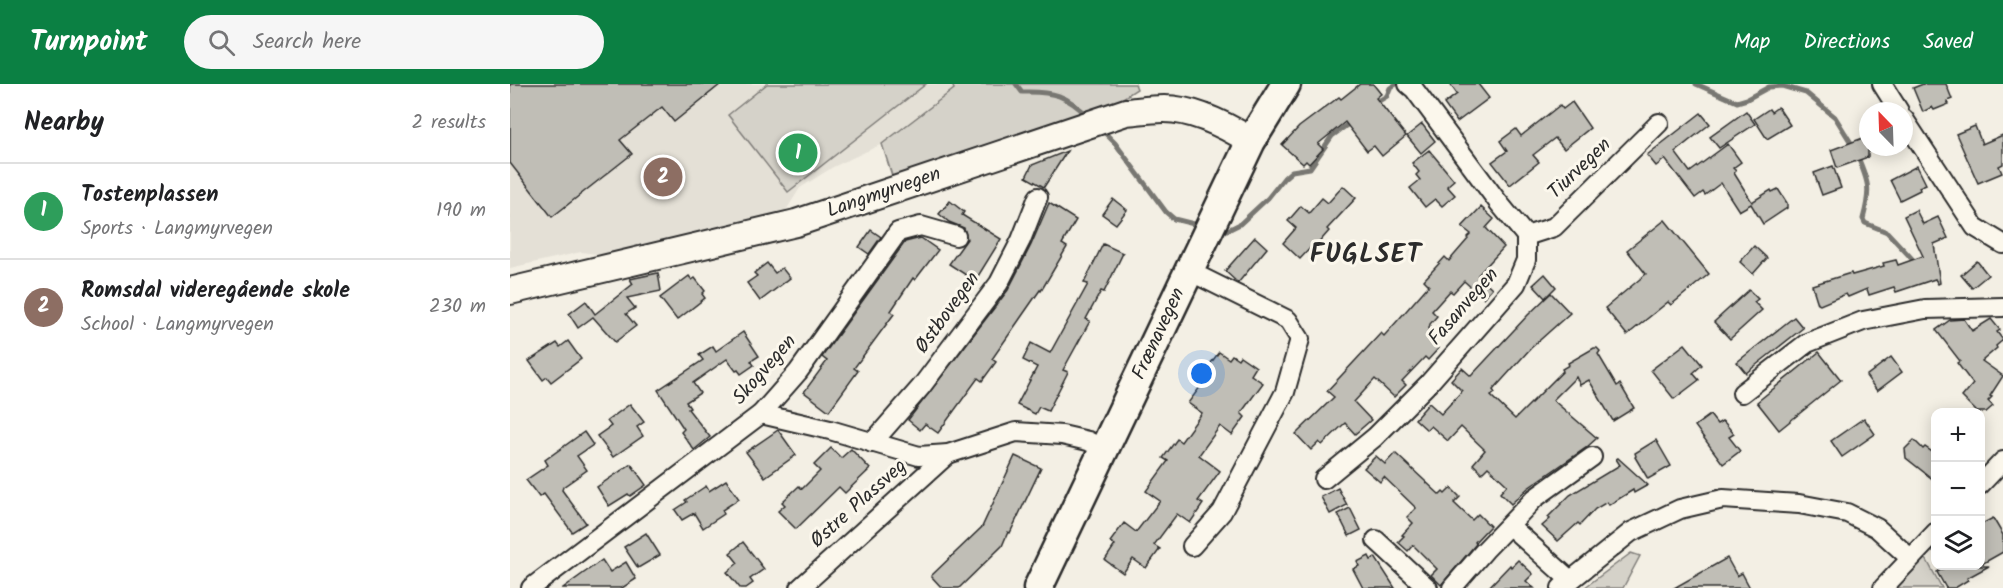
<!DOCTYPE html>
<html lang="en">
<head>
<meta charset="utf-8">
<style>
	:root { --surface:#fff; --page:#f6f6f6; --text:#202124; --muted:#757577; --line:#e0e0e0; --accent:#0b8043 }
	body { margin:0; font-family:Kalam,sans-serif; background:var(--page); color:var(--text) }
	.controls { position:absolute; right:18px; bottom:18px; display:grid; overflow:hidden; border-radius:12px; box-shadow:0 3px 15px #0003 }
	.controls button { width:54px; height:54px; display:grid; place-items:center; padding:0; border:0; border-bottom:2px solid var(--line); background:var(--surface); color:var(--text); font:30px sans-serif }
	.compass { position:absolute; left:1349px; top:18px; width:54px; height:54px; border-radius:50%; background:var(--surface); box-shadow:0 3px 15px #0003; rotate:337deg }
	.you { position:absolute; left:692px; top:290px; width:21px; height:21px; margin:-15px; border:4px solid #fff; border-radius:50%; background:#1a73e8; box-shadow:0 0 0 9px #1a73e833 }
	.badge { display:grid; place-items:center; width:39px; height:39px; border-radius:50%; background:var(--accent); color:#fff; font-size:20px; font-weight:700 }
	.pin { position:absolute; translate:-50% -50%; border:3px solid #fff; box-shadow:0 2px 6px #0006 }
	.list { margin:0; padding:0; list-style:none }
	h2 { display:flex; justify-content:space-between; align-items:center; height:78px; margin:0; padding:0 24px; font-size:26px }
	h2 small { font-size:20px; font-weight:400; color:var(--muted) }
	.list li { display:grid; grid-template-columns:39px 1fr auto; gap:18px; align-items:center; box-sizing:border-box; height:96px; padding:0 24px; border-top:2px solid var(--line) }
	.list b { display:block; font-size:22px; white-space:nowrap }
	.list p { margin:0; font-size:20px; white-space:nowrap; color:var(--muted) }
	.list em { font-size:20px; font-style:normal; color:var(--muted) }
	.icon { flex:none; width:33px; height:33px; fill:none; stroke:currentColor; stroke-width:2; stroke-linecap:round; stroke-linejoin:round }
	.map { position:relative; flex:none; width:1493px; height:504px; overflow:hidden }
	header { display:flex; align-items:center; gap:36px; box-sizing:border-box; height:84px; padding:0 30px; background:var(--accent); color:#fff }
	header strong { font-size:28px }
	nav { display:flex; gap:33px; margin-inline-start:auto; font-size:21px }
	.search { width:420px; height:54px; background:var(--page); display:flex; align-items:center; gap:15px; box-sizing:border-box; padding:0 21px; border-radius:33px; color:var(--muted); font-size:22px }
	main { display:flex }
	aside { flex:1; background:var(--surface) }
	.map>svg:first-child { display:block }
</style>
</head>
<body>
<header>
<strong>Turnpoint</strong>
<div class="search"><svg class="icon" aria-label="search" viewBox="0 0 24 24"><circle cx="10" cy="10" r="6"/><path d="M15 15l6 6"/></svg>Search here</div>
<nav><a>Map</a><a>Directions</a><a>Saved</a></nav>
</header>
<main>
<aside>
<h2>Nearby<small>2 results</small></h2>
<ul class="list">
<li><span class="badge" style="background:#2e9e5b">1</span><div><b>Tostenplassen</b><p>Sports · Langmyrvegen</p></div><em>190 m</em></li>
<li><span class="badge" style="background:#8d6e63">2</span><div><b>Romsdal videregående skole</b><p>School · Langmyrvegen</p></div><em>230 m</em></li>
</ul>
</aside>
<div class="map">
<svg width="1493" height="504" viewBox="0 0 1493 504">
	<rect width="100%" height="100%" fill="#f3efe4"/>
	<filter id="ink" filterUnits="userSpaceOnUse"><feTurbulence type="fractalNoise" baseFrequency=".0167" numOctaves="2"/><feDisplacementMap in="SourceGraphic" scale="12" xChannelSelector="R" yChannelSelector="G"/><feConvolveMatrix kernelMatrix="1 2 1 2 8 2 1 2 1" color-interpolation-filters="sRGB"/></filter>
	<g filter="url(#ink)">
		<polygon fill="#e4e0d6" points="0,0 442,0 444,5 372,60 323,83 290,104 275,128 95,171 71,168 0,184"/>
		<g fill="#d5d2c9" stroke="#807e7a" stroke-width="1.5">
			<polygon points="257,0 416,0 278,108 218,31"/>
			<polygon points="442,0 625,0 627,5 554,52 384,98 372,60 444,5"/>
			<polygon points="1121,469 1130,472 1113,504 1074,504"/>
			<polygon points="1414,471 1432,504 1386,504"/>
		</g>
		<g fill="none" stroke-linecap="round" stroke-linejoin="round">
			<g stroke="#787772" stroke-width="5">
				<path d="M 506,0 L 512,8 C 544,7 556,11 579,33"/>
				<polyline points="1186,0 1227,18 1237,15 1259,3 1272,2 1296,9 1325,33 1343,62"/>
				<polyline points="862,21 877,12 880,4 886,0"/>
				<polyline points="590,44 605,59 656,128 664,135 692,142"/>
				<path d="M 1347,71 C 1359,99 1361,105 1353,135 L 1355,139 L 1377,148 L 1406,179"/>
				<polyline points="707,146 718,146 730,140 758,114 774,94 782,87 800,84 822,52 841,38"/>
			</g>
		</g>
		<g fill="#c0beb6" stroke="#2b2b2b" stroke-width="1.5">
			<polygon points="0,0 211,0 164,38 152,23 110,56 122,70 42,133 0,79"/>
			<polygon points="850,0 863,0 871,10 866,14 896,52 872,72 864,62 857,67 835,38 808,60 813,65 799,80 796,77 793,80 772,61 789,43 829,13 831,15"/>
			<polygon points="940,0 968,0 979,14 947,38 934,20 947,10"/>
			<polygon points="1413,0 1436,0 1442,15 1437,17 1439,20 1424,26 1422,23 1413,28 1403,4"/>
			<polygon points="1062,18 1080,44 1054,65 1045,54 1023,71 1029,78 1000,101 982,78 997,67 990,57 1006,45 1011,52 1050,21 1053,25"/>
			<polygon points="1268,23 1280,41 1257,55 1244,35 1259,25 1261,28"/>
			<polygon points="1236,27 1245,40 1209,64 1200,53"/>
			<polygon points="1191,29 1200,40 1165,68 1180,88 1218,60 1231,78 1223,84 1226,87 1224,89 1242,118 1261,106 1262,108 1268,105 1277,119 1277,124 1253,140 1241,120 1229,127 1211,99 1195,111 1193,108 1185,114 1155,75 1146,82 1137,71"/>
			<polygon points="912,40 925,57 911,69 897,52"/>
			<polygon points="1465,42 1472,60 1493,51 1493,80 1489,82 1492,89 1468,99 1446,50"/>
			<polygon points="1358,52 1358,73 1327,84 1321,66"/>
			<polygon points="919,66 944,96 937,102 945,111 932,122 925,115 915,123 900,104 910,96 906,91 909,88 902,79"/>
			<polygon points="557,67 534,103 516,93 522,81"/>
			<polygon points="1323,82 1331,104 1312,111 1304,89"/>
			<polygon points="1407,82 1416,100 1409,103 1410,106 1390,116 1380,96"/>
			<polygon points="833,102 846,114 817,145 819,147 806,162 804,160 790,175 773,159 786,144 778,137 791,122 799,129 812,114 818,119"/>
			<polygon points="603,115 617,126 606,140 592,130"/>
			<polygon points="440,117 454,128 452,131 491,155 465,197 439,180 457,155 454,144 439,138 429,130"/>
			<polygon points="539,119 566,136 552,160 557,163 531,207 530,206 482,275 486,278 472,297 468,294 428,349 415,340 410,346 398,336 498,206 521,161"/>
			<polygon points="971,123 984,135 976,144 994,163 968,191 982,204 973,214 954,197 943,209 940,207 922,227 927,232 920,240 917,253 929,264 918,276 915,273 892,297 896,301 884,313 865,295 844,318 861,336 845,350 835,339 812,361 809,358 801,366 786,350 824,313 817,307 871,249 874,252 919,201 914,196 935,173 939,177 958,155 957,154 961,150 952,143"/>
			<polygon points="1406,126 1413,140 1428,133 1438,154 1424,160 1430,199 1428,200 1425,195 1386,208 1384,203 1359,211 1357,205 1338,213 1336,210 1310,221 1308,220 1302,201 1341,189 1342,191 1374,182 1373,179 1386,176 1388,181 1413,172 1394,132"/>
			<polygon points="1155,136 1199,190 1161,221 1158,218 1117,251 1095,224 1136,190 1117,166"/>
			<polygon points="361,146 371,153 359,170 349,163"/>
			<polygon points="745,153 757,164 728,199 715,187"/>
			<polygon points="411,154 428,166 405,196 403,194 381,227 384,230 344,284 348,287 319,327 294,308 317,277 312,273 395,158"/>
			<polygon points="593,160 613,169 594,208 591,207 576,235 580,237 553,286 558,288 538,327 529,323 525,330 507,321 527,283 513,276 521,259 540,269 578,200 574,199"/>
			<polygon points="1244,162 1257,174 1243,190 1230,178"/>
			<polygon points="1467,177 1478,191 1462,204 1451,191"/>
			<polygon points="257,179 265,189 272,184 280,194 250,217 237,199 247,192 244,189"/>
			<polygon points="148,189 151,207 117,214 125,224 116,230 126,242 105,258 83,233 68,244 59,230 76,217 85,230 123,200 120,195"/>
			<polygon points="1035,190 1046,203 1035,214 1023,201"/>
			<polygon points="179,192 182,196 185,194 195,207 192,210 195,214 167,236 150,214"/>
			<polygon points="1239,206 1248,215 1244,218 1252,226 1220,255 1204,238"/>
			<polygon points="1041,209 1060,229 1021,264 983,306 985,309 981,312 1005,335 1053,287 1052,285 1059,281 1058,279 1084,264 1087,264 1090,267 1088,270 1107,302 1110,300 1124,324 1103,337 1079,296 1070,301 1066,293 1043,316 1087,354 1077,363 1018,404 1001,420 990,409 997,401 978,383 972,389 963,380 975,366 951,343 938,357 921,342 917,346 905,335 919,319 931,330 952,307 941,296 952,284 961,292 1018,231"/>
			<polygon points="1284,233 1293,244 1236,289 1227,278"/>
			<polygon points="1454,235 1462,247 1481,235 1490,246 1487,248 1493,256 1486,262 1487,264 1472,277 1493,292 1480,312 1482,313 1478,317 1483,322 1476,328 1467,328 1452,313 1463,300 1447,279 1450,277 1426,246 1440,236"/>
			<polygon points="233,248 249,272 241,277 244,281 231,290 228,286 226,287 217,275 183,299 190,309 176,318 180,324 178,325 200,353 184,366 171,348 174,345 148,306 193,276 189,271 203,262 206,267"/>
			<polygon points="58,257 71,275 41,298 37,293 33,296 19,277 47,259 50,263"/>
			<polygon points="1175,260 1192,281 1183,289 1189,296 1164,315 1141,286"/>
			<polygon points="709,268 719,275 722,271 728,275 730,272 746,283 741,291 753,299 731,329 735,333 722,351 710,342 689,371 710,387 688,417 693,420 680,439 667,430 644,461 650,465 636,484 623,475 613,489 595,476 605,461 600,458 614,439 626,448 650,417 636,407 658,377 653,374 667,355 671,358 692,329 678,319 700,290 695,287"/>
			<polygon points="1309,268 1331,296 1269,346 1247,318"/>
			<polygon points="1381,273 1392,288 1367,307 1356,292"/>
			<polygon points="120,320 134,338 127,343 133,352 103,373 87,352 101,342 97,337"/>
			<polygon points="1200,331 1207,340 1212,337 1215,339 1224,350 1219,353 1230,367 1213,380 1185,342"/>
			<polygon points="1354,334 1365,350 1332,373 1321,357"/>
			<polygon points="268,346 286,371 255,393 236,368"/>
			<polygon points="74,348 83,361 67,372 77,386 53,403 52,406 76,439 62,448 34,410 29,413 16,396 38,381 35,376"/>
			<polygon points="1146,356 1161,382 1138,395 1125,373 1126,372 1125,369"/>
			<polygon points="1404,356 1413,365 1415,363 1425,370 1425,397 1396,374 1395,365"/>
			<polygon points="321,364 331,374 341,365 360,385 335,409 329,403 286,445 268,427 275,421 272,418 289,402 292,405 310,387 304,381"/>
			<polygon points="885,369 930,411 933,408 935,410 941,404 950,413 944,419 962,436 968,430 980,442 965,458 966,460 931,501 921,491 927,485 903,461 898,467 888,458 894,452 892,451 903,439 897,433 906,424 874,393 870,398 854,384 866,372 875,380"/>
			<polygon points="505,372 531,384 500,449 498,448 492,462 449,504 432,504 421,492 472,443"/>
			<polygon points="1108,374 1138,401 1124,409 1123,406 1099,421 1097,418 1085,425 1070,441 1068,439 1048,457 1032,442 1040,435 1038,433 1060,411 1110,381 1106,375"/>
			<polygon points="121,380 136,401 120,412 118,410 99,422 87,403"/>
			<polygon points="216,396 229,415 212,426 214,430 193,444 184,429 172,436 165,426 177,418 175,416 196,402 199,407"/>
			<polygon points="828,404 837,421 820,430 811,413"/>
			<polygon points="840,424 851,446 839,452 828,430"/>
			<polygon points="1483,434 1493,451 1493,468 1470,481 1470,441"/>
			<polygon points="136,449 150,471 128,484 114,463"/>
			<polygon points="233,458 254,485 240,495 243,499 236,504 230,504 217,488 228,479 220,469"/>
			<polygon points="859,472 861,476 865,473 885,504 853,504 843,485 849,482 847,478"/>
			<polygon points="1217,474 1227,492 1232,489 1240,504 1164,504"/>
			<polygon points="92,476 100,488 116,478 126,495 112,504 53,504"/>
			<polygon points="1008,476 1023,490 1016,497 1024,504 978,504 1000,481 1001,483"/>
			<polygon points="1438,482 1479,482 1457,494 1458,496 1445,504 1436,504 1427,488"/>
		</g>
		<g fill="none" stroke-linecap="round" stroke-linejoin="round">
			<g stroke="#2b2b2b" stroke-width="22">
				<g id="street">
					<polyline points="1372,0 1389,27"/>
					<polyline points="1394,35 1465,143 1493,160"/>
					<polyline points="1016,152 1044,143 1149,39"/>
					<polyline points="679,187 778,236 790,255 775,308 712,428 682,462"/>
					<polyline points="1232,309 1297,259 1353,237 1415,225 1493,223"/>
					<polyline points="251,330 320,346 409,372 438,370 506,348 552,351 578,357 594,365"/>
					<polyline points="362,359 411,303 489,199 511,156 528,113"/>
					<polyline points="814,395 865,353 919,299 1006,200 1016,176 1016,152 988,118 904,5 898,0"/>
					<polyline points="1470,401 1493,377"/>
					<polyline points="1000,442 1060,496"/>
					<polyline points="866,456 918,504"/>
					<polyline points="21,504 251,330 288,288 388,148 411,142 446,152"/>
					<polyline points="290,504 438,370"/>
					<polyline points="942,504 975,466 1025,414 1082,373"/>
					<polyline points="1051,504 1121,448 1170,425 1213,415 1289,420 1337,429 1367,444 1400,474"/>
					<polyline points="1373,504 1426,448"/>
				</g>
			</g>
			<g stroke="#2b2b2b" stroke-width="30">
				<path id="secondary" d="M 0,207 L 286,139 L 616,28 C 628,27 641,25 654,25 C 683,25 717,42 741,57"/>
			</g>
			<g stroke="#2b2b2b" stroke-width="33">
				<polyline id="primary" points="528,504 741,57 776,0"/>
			</g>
			<use href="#street" stroke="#fbf7ec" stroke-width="18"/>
			<use href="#secondary" stroke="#fbf7ec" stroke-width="26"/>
			<use href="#primary" stroke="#fbf7ec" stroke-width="28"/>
		</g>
	</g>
	<g text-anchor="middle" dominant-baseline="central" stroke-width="6" stroke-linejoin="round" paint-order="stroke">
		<g font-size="20" fill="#2b2b2b" stroke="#fbf7ec">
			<text transform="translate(1070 85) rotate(-44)">Tiurvegen</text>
			<text transform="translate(374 109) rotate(-19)">Langmyrvegen</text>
			<text transform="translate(954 223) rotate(-49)">Fasanvegen</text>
			<text transform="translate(438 229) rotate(-54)">Østbovegen</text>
			<text transform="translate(649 250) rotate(-65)">Frænavegen</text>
			<text transform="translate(255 286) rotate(-49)">Skogvegen</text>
			<text transform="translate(349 420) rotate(-42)">Østre Plassveg</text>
		</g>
		<g font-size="26" font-weight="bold" letter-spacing="1.5" fill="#2b2b2b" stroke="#fbf7ec">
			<text x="856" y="171">FUGLSET</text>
		</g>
	</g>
</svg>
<div class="controls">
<button>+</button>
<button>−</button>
<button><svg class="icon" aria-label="layers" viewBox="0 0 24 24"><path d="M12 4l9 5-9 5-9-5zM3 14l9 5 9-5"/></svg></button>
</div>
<svg class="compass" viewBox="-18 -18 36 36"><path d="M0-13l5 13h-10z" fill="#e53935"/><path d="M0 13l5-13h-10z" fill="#757577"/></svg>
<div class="you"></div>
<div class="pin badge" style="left:288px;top:69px;background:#2e9e5b">1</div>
<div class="pin badge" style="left:153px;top:93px;background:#8d6e63">2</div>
</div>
</main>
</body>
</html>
